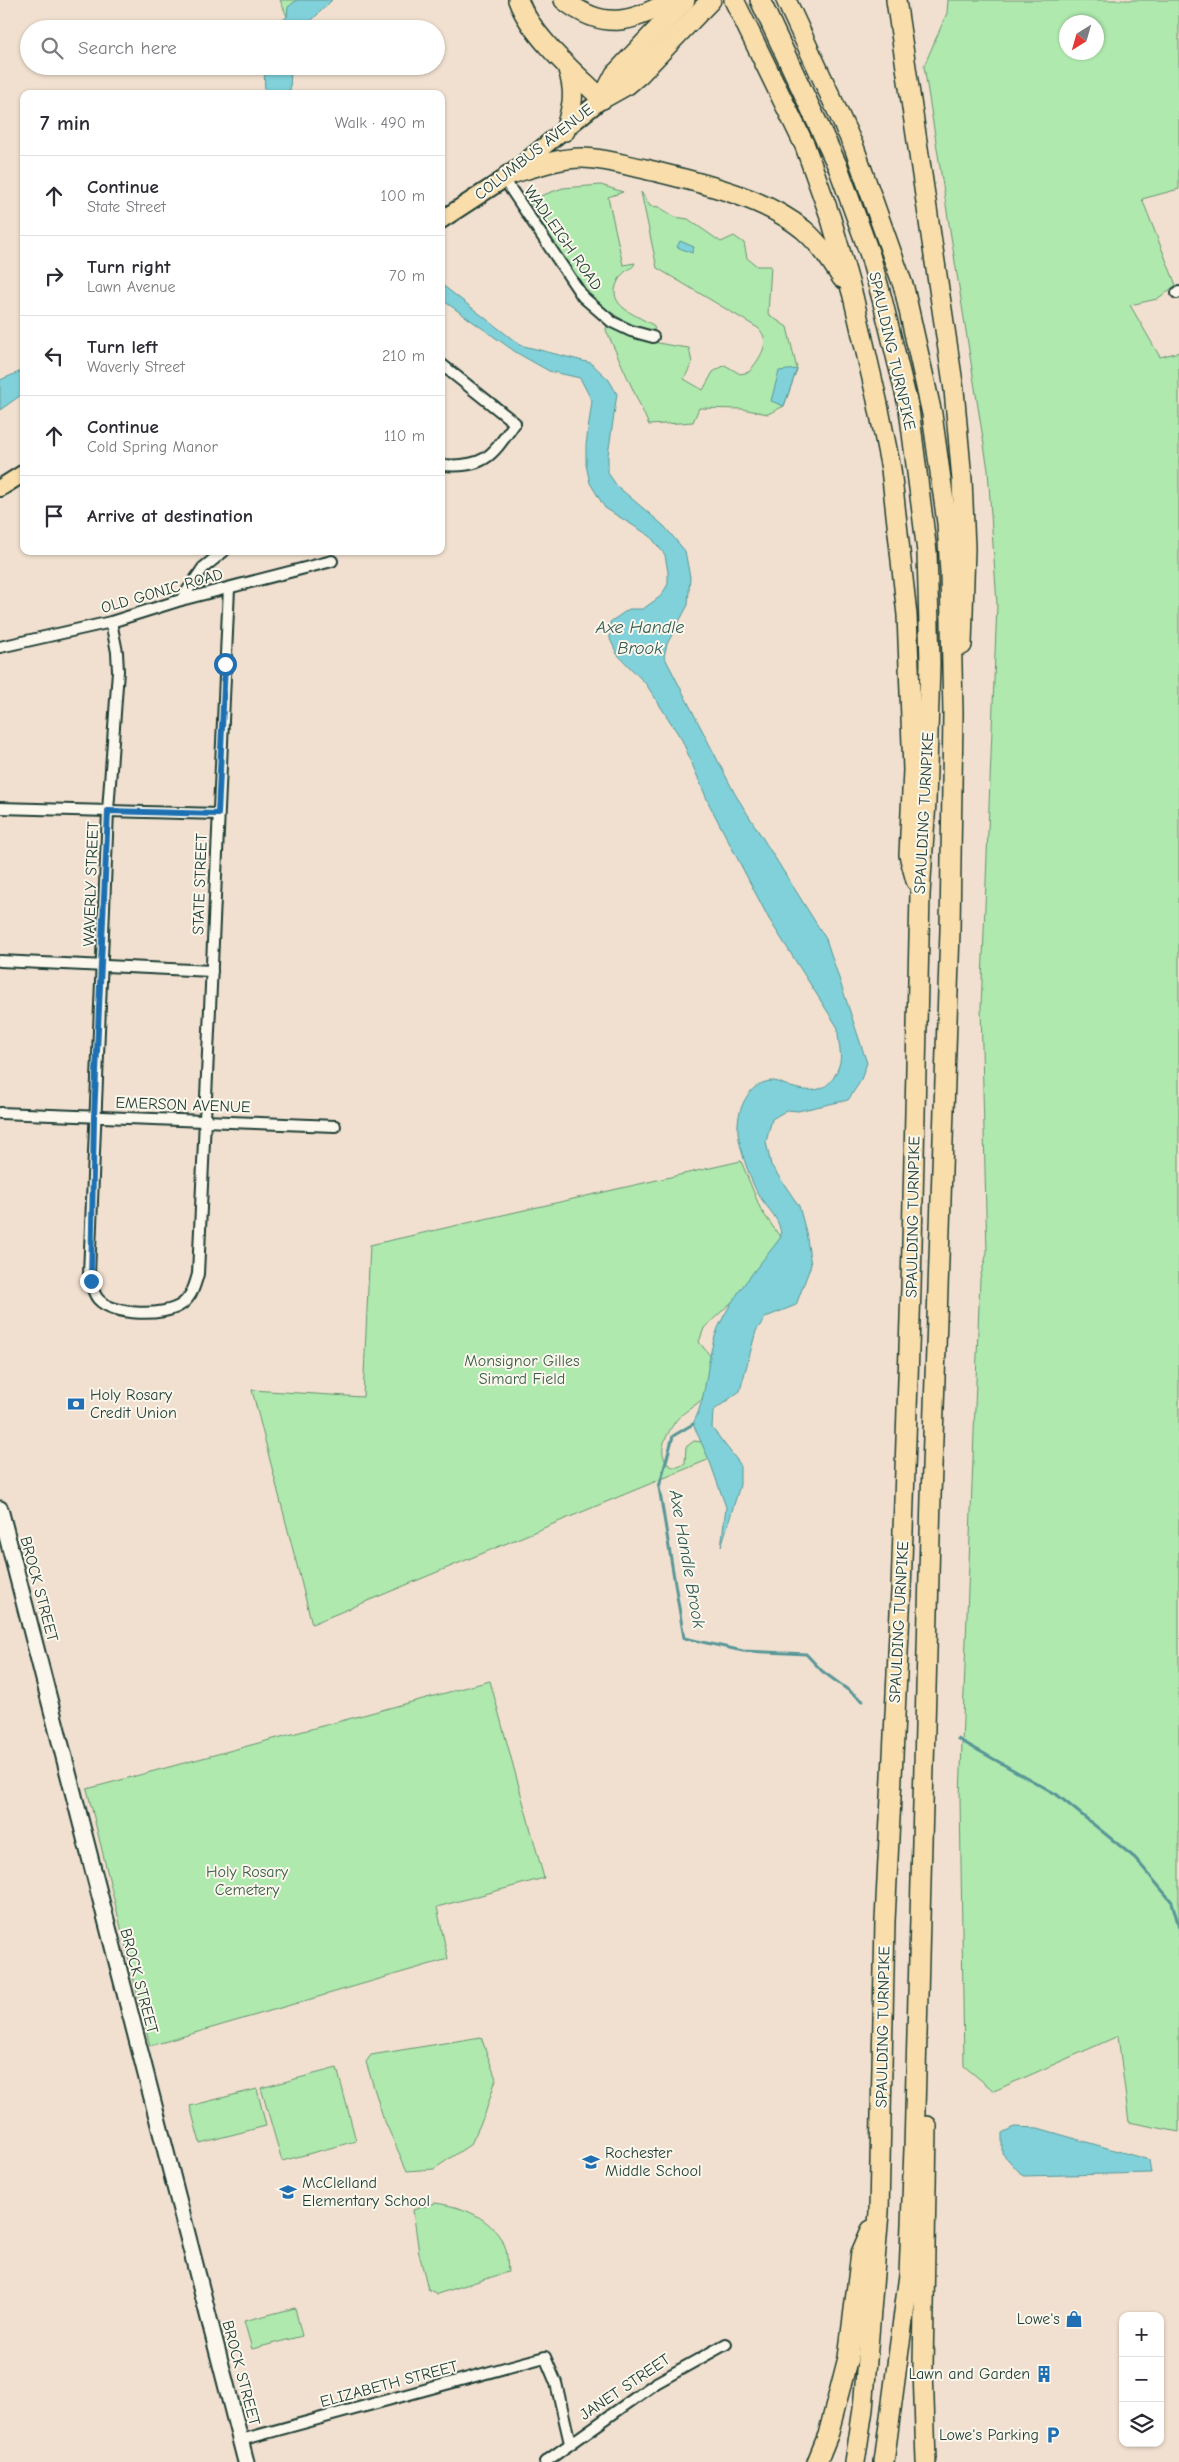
<!DOCTYPE html>
<html lang="en">
<head>
<meta charset="utf-8">
<style>
	:root { --surface:#fff; --page:#f2f2f3; --text:#2b2b33; --muted:#7c7c81; --line:#e1e1e2 }
	body { margin:0; font-family:"Comic Neue",sans-serif; background:var(--page); color:var(--text) }
	.controls { position:absolute; right:15px; bottom:15px; display:grid; overflow:hidden; border-radius:10px; box-shadow:0 1px 4px #0004 }
	.controls button { width:45px; height:45px; display:grid; place-items:center; padding:0; border:0; border-bottom:1px solid var(--line); background:var(--surface); color:var(--text); font:25px sans-serif }
	.compass { position:absolute; left:1059px; top:15px; width:45px; height:45px; border-radius:50%; background:var(--surface); box-shadow:0 1px 4px #0004; rotate:217deg }
	.stop { position:absolute; width:15px; height:15px; margin:-11px; border:4px solid #1f6fb2; border-radius:50%; background:#fff }
	.stop.end { background:#1f6fb2; border-color:#fff; box-shadow:0 1px 5px #0008 }
	.list { margin:0; padding:0; list-style:none }
	h2 { display:flex; justify-content:space-between; align-items:center; height:65px; margin:0; padding:0 20px; font-size:21px }
	h2 small { font-size:16px; font-weight:400; color:var(--muted) }
	.list li { display:grid; grid-template-columns:32px 1fr auto; gap:15px; align-items:center; box-sizing:border-box; height:80px; padding:0 20px; border-top:1px solid var(--line) }
	.list b { display:block; font-size:19px; white-space:nowrap }
	.list p { margin:0; font-size:16px; white-space:nowrap; color:var(--muted) }
	.list em { font-size:16px; font-style:normal; color:var(--muted) }
	.icon { flex:none; width:28px; height:28px; fill:none; stroke:currentColor; stroke-width:2; stroke-linecap:round; stroke-linejoin:round }
	.map { position:relative; flex:none; width:1179px; height:2462px; overflow:hidden }
	.search { position:absolute; background:var(--surface); box-shadow:0 1px 4px #0004; left:20px; top:20px; width:425px; height:55px; display:flex; align-items:center; gap:12px; box-sizing:border-box; padding:0 18px; border-radius:28px; color:var(--muted); font-size:19px }
	.panel { position:absolute; background:var(--surface); box-shadow:0 1px 4px #0004; left:20px; top:90px; width:425px; height:465px; border-radius:10px }
	.map>svg:first-child { display:block }
</style>
</head>
<body>
<div class="map">
<svg width="1179" height="2462" viewBox="0 0 1179 2462">
	<rect width="100%" height="100%" fill="#f1e0cf"/>
	<filter id="ink" filterUnits="userSpaceOnUse"><feTurbulence type="fractalNoise" baseFrequency=".02" numOctaves="2"/><feDisplacementMap in="SourceGraphic" scale="10" xChannelSelector="R" yChannelSelector="G"/><feConvolveMatrix kernelMatrix="1 2 1 2 8 2 1 2 1" color-interpolation-filters="sRGB"/></filter>
	<g filter="url(#ink)">
		<g fill="#afe9ae" stroke="#679371" fill-rule="evenodd">
			<polygon points="280,0 326,0 292,28"/>
			<path d="M 948,0 L 1179,0 L 1179,189 L 1142,199 L 1176,285 L 1157,299 L 1130,305 L 1160,357 L 1179,352 L 1179,2132 L 1129,2122 L 1118,2036 L 994,2091 L 964,2066 L 960,1796 L 980,1278 L 987,1253 L 981,1007 L 997,604 L 988,470 L 924,66 L 947,13 ZM 1066,22 L 1096,22 L 1096,52 L 1066,52 Z"/>
			<path d="M 601,185 L 623,192 L 608,197 L 623,265 L 635,263 C 633,269 625,270 621,276 C 602,304 632,313 653,325 L 655,329 L 651,332 C 581,309 563,257 529,200 L 563,188 Z"/>
			<path d="M 641,192 L 650,206 L 659,207 L 675,217 L 688,219 L 721,242 L 734,236 L 744,243 L 747,258 L 757,266 L 771,266 L 768,314 L 787,327 L 797,369 L 784,406 L 768,414 L 742,409 L 699,408 L 693,422 L 649,425 L 606,330 L 607,324 C 636,339 657,344 689,348 L 692,363 L 684,379 L 703,390 L 713,372 L 725,365 L 740,374 L 749,372 C 759,359 773,342 758,328 L 657,268 Z"/>
			<path d="M 741,1161 L 761,1210 L 786,1245 L 736,1298 L 704,1328 L 699,1342 L 712,1358 L 714,1385 C 708,1392 703,1400 695,1405 C 686,1412 679,1415 673,1425 C 669,1432 664,1440 663,1447 C 661,1461 672,1474 685,1463 L 686,1447 L 694,1441 L 703,1442 L 717,1456 L 312,1624 L 252,1390 L 363,1397 L 370,1245 Z"/>
			<polygon points="490,1681 544,1878 437,1907 448,1959 150,2046 87,1789"/>
			<polygon points="481,2037 496,2079 485,2114 471,2144 434,2169 407,2171 383,2117 366,2062 371,2055"/>
			<polygon points="337,2068 356,2141 282,2161 261,2088"/>
			<polygon points="257,2089 266,2126 200,2143 190,2106"/>
			<path d="M 435,2203 C 464,2207 490,2217 504,2244 C 508,2252 507,2264 508,2272 L 437,2294 L 428,2289 L 419,2253 L 413,2210 Z"/>
			<polygon points="295,2308 302,2336 252,2349 244,2321"/>
		</g>
		<g fill="#80d1d9" stroke="#599697">
			<polygon points="297,0 332,0 304,28 271,29 287,17 288,7"/>
			<polygon points="264,66 291,66 290,94 265,94"/>
			<polygon points="680,241 694,247 692,253 677,247"/>
			<path d="M 441,284 L 520,345 L 591,363 L 609,380 L 617,394 L 608,455 L 608,473 L 617,486 L 664,526 L 685,551 L 690,577 L 688,605 L 667,644 L 664,656 L 735,794 L 826,939 L 867,1063 L 860,1082 L 848,1100 L 798,1111 L 787,1110 L 772,1119 L 766,1142 L 771,1165 L 799,1206 L 806,1232 L 811,1265 L 796,1305 L 766,1317 L 756,1331 L 740,1391 L 713,1411 L 712,1428 L 740,1464 L 740,1485 L 721,1547 L 726,1507 L 710,1462 L 693,1424 C 709,1394 705,1359 718,1328 C 733,1294 759,1266 781,1237 C 781,1218 767,1209 758,1194 C 750,1179 736,1141 738,1124 C 739,1105 751,1081 773,1081 C 778,1081 785,1085 791,1087 C 817,1095 833,1089 840,1062 C 842,1054 837,1037 838,1028 L 769,919 L 709,804 L 682,740 L 646,684 L 617,654 L 610,639 L 610,622 L 629,609 L 643,609 L 661,596 L 668,584 L 668,572 L 665,555 L 650,536 L 605,508 L 590,483 L 586,465 L 586,445 L 592,401 L 580,378 L 549,371 L 517,353 L 441,299 Z"/>
			<polygon points="797,369 784,406 771,401 779,371"/>
			<polygon points="24,370 24,393 0,410 0,380"/>
			<polygon points="1014,2127 1038,2128 1149,2160 1151,2173 1023,2176 1002,2153 1002,2133"/>
		</g>
		<g fill="none" stroke-linecap="round" stroke-linejoin="round">
			<g stroke="#599697" stroke-width="3">
				<polyline points="693,1424 673,1436 659,1487 684,1638 743,1651 806,1654 822,1671 863,1701"/>
				<polyline points="958,1739 1056,1794 1135,1858 1172,1902 1179,1927"/>
			</g>
			<g stroke="#1f3d34" stroke-width="14">
				<g id="street">
					<polyline points="504,179 583,297 612,322 631,331 653,337"/>
					<polyline points="1177,293 1179,292"/>
					<path d="M 441,364 L 515,423 C 491,457 485,468 441,465"/>
					<polyline points="181,600 203,568 224,551"/>
					<path d="M 111,622 L 117,652 L 118,671 L 108,811 L 89,1274 C 91,1282 92,1292 98,1299 C 113,1316 165,1317 182,1304 C 192,1296 195,1285 198,1274 L 229,588"/>
					<polyline points="0,647 111,622 181,600 332,561"/>
					<polyline points="0,808 218,814"/>
					<polyline points="0,961 212,971"/>
					<polyline points="0,1113 335,1126"/>
					<polyline points="241,2440 545,2357 556,2383 570,2443"/>
					<polyline points="545,2462 656,2383 726,2344"/>
				</g>
			</g>
			<g stroke="#1f3d34" stroke-width="19">
				<polyline id="secondary" points="0,1509 246,2462"/>
			</g>
			<g stroke="#1f3d34" stroke-width="20">
				<g id="primary">
					<polyline points="441,220 504,179 602,99"/>
					<polyline points="0,488 24,473"/>
				</g>
			</g>
			<g stroke="#1f3d34" stroke-width="22">
				<g id="highway">
					<path d="M 518,0 C 532,37 574,72 602,99"/>
					<path d="M 564,0 C 603,31 632,23 672,0"/>
					<polyline points="734,0 805,146 831,219 853,296 877,400 891,469 907,615 913,770 909,855 916,881"/>
					<polyline points="760,0 838,167 870,255 882,299 909,409 927,552 930,664 926,802 920,894 911,1288 901,1591 885,1921 879,2212 863,2409 855,2462"/>
					<polyline points="786,0 854,147 904,288 932,414 947,523 950,573 953,713 950,931 931,1497 914,2149 909,2275 884,2462"/>
					<polyline points="896,0 954,390 962,480 965,548 962,645"/>
					<polyline points="602,99 627,85 640,74 711,0"/>
					<polyline points="602,99 615,74 685,0"/>
					<path d="M 565,131 C 573,104 576,93 567,66"/>
					<path d="M 508,175 C 531,168 557,158 582,158 C 603,158 624,165 645,169 C 697,182 763,196 804,230 C 820,244 831,261 842,278"/>
					<polyline points="817,2462 828,2435 848,2358 861,2253 871,2230"/>
					<polyline points="926,2462 923,2368 927,2126"/>
				</g>
			</g>
			<use href="#street" stroke="#fbf7ec" stroke-width="10"/>
			<use href="#secondary" stroke="#fbf7ec" stroke-width="15"/>
			<use href="#primary" stroke="#f9deab" stroke-width="16"/>
			<use href="#highway" stroke="#f9deab" stroke-width="19"/>
		</g>
	</g>
	<g fill="none" stroke-linecap="round" stroke-linejoin="round" filter="url(#ink)">
		<polyline stroke="#1f6fb2" stroke-width="6" points="91,1281 94,1117 108,811 218,814 225,664"/>
	</g>
	<defs>
		<g id="bank-bare" transform="scale(1.35)"><path d="M-6-4H6V4H-6ZM0-2.3a2.3 2.3 0 1 0 0 4.6a2.3 2.3 0 1 0 0-4.6Z" fill="#1f6fb2" stroke="#fbf7ec" stroke-width="2.5" paint-order="stroke"/></g>
		<g id="school-bare" transform="scale(1.35)"><path d="M0-5L7-2L0 1L-7-2ZM-4 1L0 2.5L4 1V4Q0 6-4 4Z" fill="#1f6fb2" stroke="#fbf7ec" stroke-width="2.5" paint-order="stroke"/></g>
		<g id="shop-bare" transform="scale(1.35)"><path d="M-5-2.5h2.3a2.7 3.5 0 0 1 5.4 0H5L5.5 6h-11ZM-1.5-2.5h3a1.5 2.3 0 0 0-3 0Z" fill="#1f6fb2" stroke="#fbf7ec" stroke-width="2.5" paint-order="stroke"/></g>
		<g id="building-bare" transform="scale(1.35)"><path d="M-4-6H4V6H1V3H-1V6H-4ZM-2.5-4.3h1.7v1.8h-1.7ZM.8-4.3h1.7v1.8H.8ZM-2.5-1h1.7V.8h-1.7ZM.8-1h1.7V.8H.8Z" fill="#1f6fb2" stroke="#fbf7ec" stroke-width="2.5" paint-order="stroke"/></g>
		<g id="parking-bare" transform="scale(1.35)"><path d="M-3.5-5.5H1a3.5 3.5 0 0 1 0 7H-1V5.5H-3.5ZM-1-3.4V-.6H.8a1.4 1.4 0 0 0 0-2.8Z" fill="#1f6fb2" stroke="#fbf7ec" stroke-width="2.5" paint-order="stroke"/></g>
	</defs>
	<g fill-rule="evenodd">
		<use href="#bank-bare" x="76" y="1404"/>
		<use href="#school-bare" x="591" y="2162"/>
		<use href="#school-bare" x="288" y="2192"/>
		<use href="#shop-bare" x="1074" y="2319"/>
		<use href="#building-bare" x="1044" y="2374"/>
		<use href="#parking-bare" x="1053" y="2435"/>
	</g>
	<g text-anchor="middle" dominant-baseline="central" stroke-width="4" stroke-linejoin="round" paint-order="stroke">
		<g font-size="16" fill="#1f3d34" stroke="#fbf7ec">
			<text transform="translate(534 152) rotate(-38)">COLUMBUS AVENUE</text>
			<text transform="translate(563 238) rotate(55)">WADLEIGH ROAD</text>
			<text transform="translate(892 351) rotate(77)">SPAULDING TURNPIKE</text>
			<text transform="translate(162 591) rotate(-16)">OLD GONIC ROAD</text>
			<text transform="translate(924 813) rotate(-87)">SPAULDING TURNPIKE</text>
			<text transform="translate(91 884) rotate(-88)">WAVERLY STREET</text>
			<text transform="translate(200 884) rotate(-88)">STATE STREET</text>
			<text transform="translate(183 1105) rotate(2)">EMERSON AVENUE</text>
			<text transform="translate(913 1217) rotate(-89)">SPAULDING TURNPIKE</text>
			<text transform="translate(39 1589) rotate(75)">BROCK STREET</text>
			<text transform="translate(899 1622) rotate(-87)">SPAULDING TURNPIKE</text>
			<text transform="translate(139 1981) rotate(75)">BROCK STREET</text>
			<text transform="translate(883 2027) rotate(-89)">SPAULDING TURNPIKE</text>
			<text transform="translate(241 2373) rotate(75)">BROCK STREET</text>
			<text transform="translate(389 2384) rotate(-15)">ELIZABETH STREET</text>
			<text transform="translate(625 2387) rotate(-34)">JANET STREET</text>
		</g>
		<g font-size="16" fill="#3c5f4c" stroke="#fbf7ec">
			<text x="522" y="1361">Monsignor Gilles<tspan x="522" dy="18">Simard Field</tspan></text>
			<text x="247" y="1872">Holy Rosary<tspan x="247" dy="18">Cemetery</tspan></text>
		</g>
		<g font-size="16" fill="#1f3d34" stroke="#fbf7ec" text-anchor="start">
			<text x="90" y="1395">Holy Rosary<tspan x="90" dy="18">Credit Union</tspan></text>
			<text x="605" y="2153">Rochester<tspan x="605" dy="18">Middle School</tspan></text>
			<text x="302" y="2183">McClelland<tspan x="302" dy="18">Elementary School</tspan></text>
			<text x="1060" y="2319" text-anchor="end">Lowe's</text>
			<text x="1030" y="2374" text-anchor="end">Lawn and Garden</text>
			<text x="1039" y="2435" text-anchor="end">Lowe's Parking</text>
		</g>
		<g font-size="18" font-style="italic" fill="#325b55" stroke="#fbf7ec">
			<text x="640" y="627">Axe Handle<tspan x="640" dy="21">Brook</tspan></text>
			<text transform="translate(687 1559) rotate(80)">Axe Handle Brook</text>
		</g>
	</g>
</svg>
<div class="controls">
<button>+</button>
<button>−</button>
<button><svg class="icon" aria-label="layers" viewBox="0 0 24 24"><path d="M12 4l9 5-9 5-9-5zM3 14l9 5 9-5"/></svg></button>
</div>
<svg class="compass" viewBox="-18 -18 36 36"><path d="M0-13l5 13h-10z" fill="#e53935"/><path d="M0 13l5-13h-10z" fill="#7c7c81"/></svg>
<div class="stop" style="left:225px;top:664px"></div>
<div class="stop end" style="left:91px;top:1281px"></div>
<div class="search"><svg class="icon" aria-label="search" viewBox="0 0 24 24"><circle cx="10" cy="10" r="6"/><path d="M15 15l6 6"/></svg>Search here</div>
<section class="panel">
<h2>7 min<small>Walk · 490 m</small></h2>
<ul class="list">
<li><svg class="icon" aria-label="ahead" viewBox="0 0 24 24"><path d="M12 20V5M6 11l6-6 6 6"/></svg><div><b>Continue</b><p>State Street</p></div><em>100 m</em></li>
<li><svg class="icon" aria-label="right" viewBox="0 0 24 24"><path d="M7 20v-9h11M14 6l5 5-5 5"/></svg><div><b>Turn right</b><p>Lawn Avenue</p></div><em>70 m</em></li>
<li><svg class="icon" aria-label="left" viewBox="0 0 24 24"><path d="M17 20v-9H6M10 6l-5 5 5 5"/></svg><div><b>Turn left</b><p>Waverly Street</p></div><em>210 m</em></li>
<li><svg class="icon" aria-label="ahead" viewBox="0 0 24 24"><path d="M12 20V5M6 11l6-6 6 6"/></svg><div><b>Continue</b><p>Cold Spring Manor</p></div><em>110 m</em></li>
<li><svg class="icon" aria-label="arrive" viewBox="0 0 24 24"><path d="M6 21V4h12l-3 4 3 4H6"/></svg><div><b>Arrive at destination</b></div></li>
</ul>
</section>
</div>
</body>
</html>
